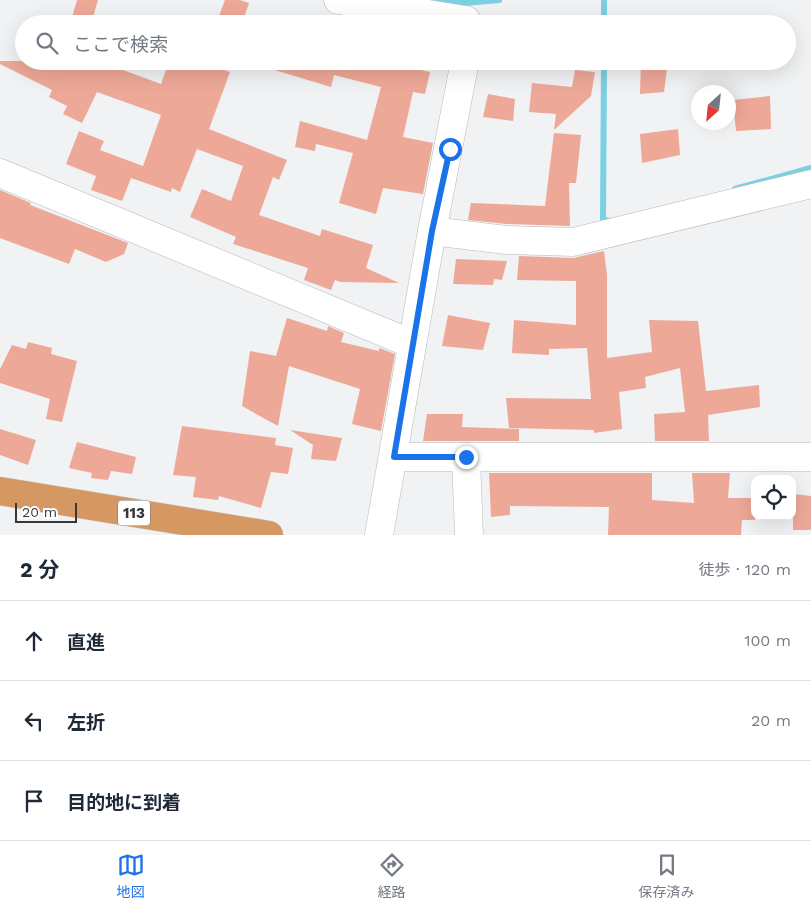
<!DOCTYPE html>
<html lang="ja">
<head>
<meta charset="utf-8">
<style>
	:root { --surface:#fff; --page:#f6f6f7; --text:#1f2937; --muted:#747a83; --line:#e0e1e3; --accent:#1a73e8 }
	body { margin:0; font-family:"Work Sans","Noto Sans JP",sans-serif; background:var(--page); color:var(--text) }
	.controls { position:absolute; right:15px; bottom:15px; display:grid; overflow:hidden; border-radius:10px; box-shadow:0 5px 20px #0002 }
	.controls button { width:45px; height:45px; display:grid; place-items:center; padding:0; border:0; border-bottom:1px solid var(--line); background:var(--surface); color:var(--text); font:25px sans-serif }
	.compass { position:absolute; left:691px; top:85px; width:45px; height:45px; border-radius:50%; background:var(--surface); box-shadow:0 5px 20px #0002; rotate:207deg }
	.scale { position:absolute; left:15px; bottom:12px; width:62px; box-sizing:border-box; padding-left:5px; border:2px solid #373839; border-top:0; font-size:14px; line-height:18px; white-space:nowrap; color:#373839; -webkit-text-stroke:4px #fff; paint-order:stroke }
	.stop { position:absolute; width:15px; height:15px; margin:-11px; border:4px solid #1a73e8; border-radius:50%; background:#fff }
	.stop.end { background:#1a73e8; border-color:#fff; box-shadow:0 1px 5px #0008 }
	.list { margin:0; padding:0; list-style:none }
	h2 { display:flex; justify-content:space-between; align-items:center; height:65px; margin:0; padding:0 20px; font-size:21px }
	h2 small { font-size:16px; font-weight:400; color:var(--muted) }
	.list li { display:grid; grid-template-columns:32px 1fr auto; gap:15px; align-items:center; box-sizing:border-box; height:80px; padding:0 20px; border-top:1px solid var(--line) }
	.list b { display:block; font-size:19px; white-space:nowrap }
	.list em { font-size:16px; font-style:normal; color:var(--muted) }
	.icon { flex:none; width:28px; height:28px; fill:none; stroke:currentColor; stroke-width:2; stroke-linecap:round; stroke-linejoin:round }
	.map { position:relative; flex:none; width:811px; height:535px; overflow:hidden }
	.search { position:absolute; background:var(--surface); box-shadow:0 5px 20px #0002; left:15px; right:15px; top:15px; height:55px; display:flex; align-items:center; gap:12px; box-sizing:border-box; padding:0 18px; border-radius:28px; color:var(--muted); font-size:19px }
	.sheet { height:305px; background:var(--surface) }
	nav { display:flex; justify-content:space-around; align-items:center; box-sizing:border-box; height:70px; border-top:1px solid var(--line); background:var(--surface); font-size:14px; color:var(--muted) }
	nav a { display:grid; justify-items:center; gap:2px }
	nav .on { color:var(--accent) }
	.map>svg:first-child { display:block }
</style>
</head>
<body>
<div class="map">
<svg width="811" height="535" viewBox="0 0 811 535">
	<rect width="100%" height="100%" fill="#f0f2f4"/>
	<g fill="none" stroke-linecap="round" stroke-linejoin="round">
		<g stroke="#7bd1e1" stroke-width="6">
			<polyline points="437,0 465,3 499,0"/>
			<polyline points="604,24 604,0"/>
			<polyline points="604,61 603,219 612,222"/>
			<polyline points="735,189 811,168"/>
		</g>
	</g>
	<g fill="#eea898">
		<polygon points="77,0 98,0 91,24 70,24"/>
		<polygon points="225,0 240,0 249,3 242,24 219,16"/>
		<polygon points="0,61 126,61 123,70 161,84 169,61 184,61 203,67 204,63 230,72 209,129 287,160 279,180 273,177 259,215 320,236 322,229 373,245 366,268 399,283 340,282 335,280 331,290 304,280 308,268 233,244 236,237 190,217 202,189 231,201 243,166 197,149 180,192 172,188 171,192 131,178 122,201 91,190 96,176 66,164 79,131 104,141 100,150 143,166 161,115 97,92 82,123 63,114 67,106 49,97 52,90 0,64"/>
		<polygon points="259,61 381,61 430,72 425,94 413,92 403,137 433,143 423,194 383,188 376,214 339,203 353,153 316,144 315,151 295,147 300,121 367,140 381,87 334,75 331,87 258,65"/>
		<polygon points="641,61 668,61 664,92 640,94"/>
		<polygon points="575,70 595,72 591,96 554,130 556,114 529,112 532,83 572,87"/>
		<polygon points="488,94 515,99 513,121 483,117"/>
		<polygon points="770,96 771,129 736,131 733,100"/>
		<polygon points="678,129 680,155 642,163 640,134"/>
		<polygon points="554,133 581,135 576,183 569,183 570,226 507,224 468,220 471,203 545,206"/>
		<polygon points="0,190 31,203 30,205 128,243 124,254 106,262 75,249 69,264 0,238"/>
		<polygon points="604,251 607,275 607,358 652,352 649,320 698,321 706,391 759,385 760,407 708,415 709,441 655,441 654,414 685,412 680,368 645,377 646,388 619,392 622,429 594,433 594,430 509,428 506,398 591,399 587,348 549,349 549,355 512,353 514,320 576,325 576,281 517,280 519,256 573,258"/>
		<polygon points="456,259 507,261 502,280 494,279 493,285 453,284"/>
		<polygon points="448,315 490,323 483,350 442,346"/>
		<polygon points="287,318 327,331 328,326 344,333 341,342 379,351 379,348 395,354 381,431 352,424 360,389 289,366 278,426 242,406 250,351 276,356"/>
		<polygon points="28,342 52,348 51,354 77,361 62,422 46,419 50,399 0,383 0,369 12,345 26,349"/>
		<polygon points="427,414 463,414 462,427 519,429 519,441 423,441"/>
		<polygon points="182,426 276,438 275,445 293,448 288,474 271,472 261,508 219,496 218,500 193,497 196,477 173,475"/>
		<polygon points="0,429 36,440 28,465 0,455"/>
		<polygon points="290,430 342,438 336,461 311,459 313,445"/>
		<polygon points="77,442 136,457 132,474 111,471 108,480 91,478 92,473 69,468"/>
		<polygon points="489,473 652,473 652,500 694,503 692,473 730,473 728,498 755,498 755,520 742,520 741,535 608,535 609,507 510,506 510,515 491,517"/>
		<polygon points="793,494 811,496 811,530 793,530"/>
	</g>
	<g fill="none" stroke-linecap="round" stroke-linejoin="round">
		<g stroke="#b7b8bb" stroke-width="29">
			<g id="minor">
				<polyline points="338,0 466,20 466,24"/>
				<polyline points="0,173 412,344"/>
				<polyline points="432,231 506,240 573,242 811,184"/>
				<polyline points="394,457 811,457"/>
				<polyline points="466,457 469,535"/>
				<polyline points="379,535 432,231 465,61"/>
			</g>
		</g>
		<g stroke="#cfcfcf" stroke-width="29">
			<polyline id="highway" points="0,491 269,535"/>
		</g>
		<use href="#minor" stroke="#fff" stroke-width="28"/>
		<use href="#highway" stroke="#d69863" stroke-width="28"/>
	</g>
	<g fill="none" stroke-linecap="round" stroke-linejoin="round">
		<polyline stroke="#1a73e8" stroke-width="6" points="450,149 432,231 394,457 466,457"/>
	</g>
	<g text-anchor="middle" dominant-baseline="central" stroke-width="4.5" stroke-linejoin="round" paint-order="stroke">
		<rect fill="#fff" stroke="#737474" stroke-width="1" x="118" y="500.5" width="32" height="25" rx="4"/>
		<g font-size="15" font-weight="bold" fill="#373839">
			<text x="134" y="513">113</text>
		</g>
	</g>
</svg>
<div class="controls">
<button><svg class="icon" aria-label="locate" viewBox="0 0 24 24"><circle cx="12" cy="12" r="6"/><path d="M12 2v4M12 18v4M2 12h4M18 12h4"/></svg></button>
</div>
<svg class="compass" viewBox="-18 -18 36 36"><path d="M0-13l5 13h-10z" fill="#e53935"/><path d="M0 13l5-13h-10z" fill="#747a83"/></svg>
<div class="scale">20 m</div>
<div class="stop" style="left:450px;top:149px"></div>
<div class="stop end" style="left:466px;top:457px"></div>
<div class="search"><svg class="icon" aria-label="search" viewBox="0 0 24 24"><circle cx="10" cy="10" r="6"/><path d="M15 15l6 6"/></svg>ここで検索</div>
</div>
<section class="sheet">
<h2>2 分<small>徒歩 · 120 m</small></h2>
<ul class="list">
<li><svg class="icon" aria-label="ahead" viewBox="0 0 24 24"><path d="M12 20V5M6 11l6-6 6 6"/></svg><div><b>直進</b></div><em>100 m</em></li>
<li><svg class="icon" aria-label="left" viewBox="0 0 24 24"><path d="M17 20v-9H6M10 6l-5 5 5 5"/></svg><div><b>左折</b></div><em>20 m</em></li>
<li><svg class="icon" aria-label="arrive" viewBox="0 0 24 24"><path d="M6 21V4h12l-3 4 3 4H6"/></svg><div><b>目的地に到着</b></div></li>
</ul>
</section>
<nav>
<a class="on"><svg class="icon" aria-label="map" viewBox="0 0 24 24"><path d="M3 6l6-2 6 2 6-2v14l-6 2-6-2-6 2zM9 4v14M15 6v14"/></svg>地図</a>
<a><svg class="icon" aria-label="directions" viewBox="0 0 24 24"><path d="M12 3l9 9-9 9-9-9zM9 14v-3h6M13 9l2 2-2 2"/></svg>経路</a>
<a><svg class="icon" aria-label="saved" viewBox="0 0 24 24"><path d="M7 4h10v16l-5-4-5 4z"/></svg>保存済み</a>
</nav>
</body>
</html>
